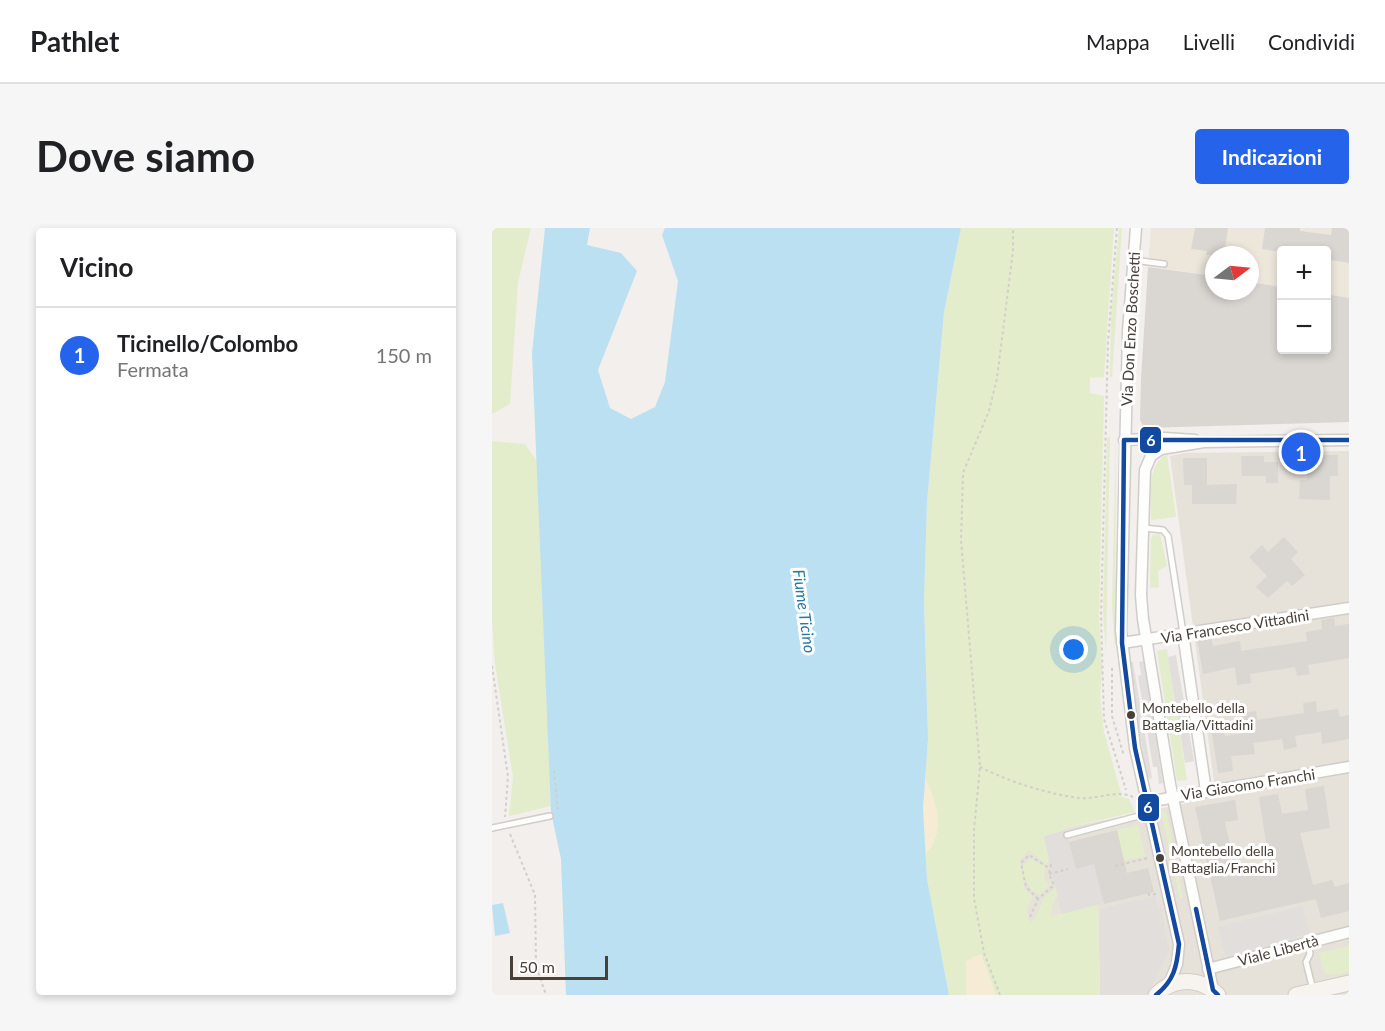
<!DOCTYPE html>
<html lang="it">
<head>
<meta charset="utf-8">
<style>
	:root { --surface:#fff; --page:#f6f6f6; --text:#202124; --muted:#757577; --line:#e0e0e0; --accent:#2563eb }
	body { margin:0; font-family:Lato,sans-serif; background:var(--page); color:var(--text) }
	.controls { position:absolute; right:18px; top:18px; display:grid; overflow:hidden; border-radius:6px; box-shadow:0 3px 9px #0003 }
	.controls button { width:54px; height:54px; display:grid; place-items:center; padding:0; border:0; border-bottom:2px solid var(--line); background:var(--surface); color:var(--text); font:30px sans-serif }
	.compass { position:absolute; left:713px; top:18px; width:54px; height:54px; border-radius:50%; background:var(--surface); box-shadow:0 3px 9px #0003; rotate:74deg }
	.scale { position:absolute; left:18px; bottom:15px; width:98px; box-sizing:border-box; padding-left:6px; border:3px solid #494037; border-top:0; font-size:16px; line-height:21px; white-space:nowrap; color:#494037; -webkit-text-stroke:4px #fff; paint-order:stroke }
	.you { position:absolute; left:582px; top:422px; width:21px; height:21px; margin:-15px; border:4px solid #fff; border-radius:50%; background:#1a73e8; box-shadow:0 0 0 9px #1a73e833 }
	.badge { display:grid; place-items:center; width:39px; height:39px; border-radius:50%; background:var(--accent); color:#fff; font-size:20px; font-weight:700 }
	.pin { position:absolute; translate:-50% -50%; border:3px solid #fff; box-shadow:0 2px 6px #0006 }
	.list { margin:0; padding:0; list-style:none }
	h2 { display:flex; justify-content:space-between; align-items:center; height:78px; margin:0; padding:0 24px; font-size:26px }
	h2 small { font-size:20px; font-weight:400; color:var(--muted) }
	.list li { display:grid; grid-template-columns:39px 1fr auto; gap:18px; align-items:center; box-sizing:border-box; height:96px; padding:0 24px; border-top:2px solid var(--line) }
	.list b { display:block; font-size:22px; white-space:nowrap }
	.list p { margin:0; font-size:20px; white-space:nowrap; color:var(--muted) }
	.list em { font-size:20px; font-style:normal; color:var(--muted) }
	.map { position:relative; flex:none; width:857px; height:767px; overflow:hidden; border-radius:6px }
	header { display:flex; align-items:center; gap:36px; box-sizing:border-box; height:84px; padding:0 30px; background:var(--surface); border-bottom:2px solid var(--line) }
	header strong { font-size:28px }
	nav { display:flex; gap:33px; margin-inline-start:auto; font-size:21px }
	.intro { display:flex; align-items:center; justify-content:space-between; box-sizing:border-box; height:144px; padding:0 36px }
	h1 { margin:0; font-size:42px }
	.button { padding:15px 27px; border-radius:6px; background:var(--accent); color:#fff; font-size:21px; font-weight:700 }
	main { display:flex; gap:36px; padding:0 36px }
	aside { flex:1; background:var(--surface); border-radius:6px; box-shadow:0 3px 9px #0003 }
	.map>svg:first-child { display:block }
</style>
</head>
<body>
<header>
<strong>Pathlet</strong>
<nav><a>Mappa</a><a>Livelli</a><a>Condividi</a></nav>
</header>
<div class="intro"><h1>Dove siamo</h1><a class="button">Indicazioni</a></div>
<main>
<aside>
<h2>Vicino<small></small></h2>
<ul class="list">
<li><span class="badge">1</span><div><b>Ticinello/Colombo</b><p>Fermata</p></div><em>150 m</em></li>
</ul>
</aside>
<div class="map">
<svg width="857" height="767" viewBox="0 0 857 767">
	<rect width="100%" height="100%" fill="#f2efec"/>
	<polygon fill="#e6e1d9" points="857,223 857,767 608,767 606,677 537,694 516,607 574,600 724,569 678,228 694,225"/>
	<polygon fill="#ede6db" points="659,0 857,0 857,70 835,66 834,22 790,22 789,59 758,54 758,27 722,27 722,48 656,38"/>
	<g fill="#e3edcb">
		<polygon points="0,0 39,0 26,54 18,176 0,186"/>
		<polygon points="469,0 622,0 612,149 598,150 598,165 612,168 607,389 610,442 608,469 612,504 630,569 637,571 643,584 574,600 574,602 553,608 558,632 554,637 537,622 528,633 533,661 541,669 534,683 537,694 542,692 552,670 564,659 566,668 561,675 559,688 606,676 608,767 457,767 435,651 431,581 436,511 432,374 435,274 452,84"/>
		<polygon points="627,0 630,0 620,149 618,149 619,86"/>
		<polygon points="618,208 614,426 611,385 615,211"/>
		<polygon points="624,208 623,424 620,377"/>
		<polygon points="0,213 33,216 46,235 59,578 17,588 21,549 3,436 0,393"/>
		<path d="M 675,226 L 684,289 L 659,292 C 660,271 653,238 675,226 Z"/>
		<polygon points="668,306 675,338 666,343 667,359 658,360 659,311 661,307"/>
		<polygon points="675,421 695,552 685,553 665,423"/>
		<polygon points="672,582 675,586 691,670 688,670 669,584"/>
		<polygon points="646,597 653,628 631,633 625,602"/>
		<polygon points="538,630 553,639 552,650 558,657 548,666 540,663 531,647 531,638"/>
		<polygon points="857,718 857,744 841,747 832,745 827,725"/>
	</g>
	<g fill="#f6ecd5">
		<path d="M 433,549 C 445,576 454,602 434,627 L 431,581 Z"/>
		<polygon points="489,726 504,767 474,767 474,733"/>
	</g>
	<g fill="#e1dedb">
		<polygon points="684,427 702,533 693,535 676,429"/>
		<polygon points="652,433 671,555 667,556 665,539 661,539 646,448 649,447 647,434"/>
		<polygon points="637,434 641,434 660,550 655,551"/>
		<polygon points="574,602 584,641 613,634 612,675 570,686 552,609"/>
		<polygon points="663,668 667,682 669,681 677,723 655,767 608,767 608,681"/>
		<polygon points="810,678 818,705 734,729 726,699"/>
	</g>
	<g fill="#bbe0f2">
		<polygon points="53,0 98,0 95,17 129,25 145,43 106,142 118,180 139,191 163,179 173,154 186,53 170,7 173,0 469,0 452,84 435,274 432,374 436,511 431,581 435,651 457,767 74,767 69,631 59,584 40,125"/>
		<polygon points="11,675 18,705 3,708 0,677"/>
	</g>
	<g fill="#dad6d2">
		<polygon points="703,0 736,0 732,27 714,27 715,23 699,21"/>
		<polygon points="773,0 808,0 808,3 839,7 840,0 857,0 857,35 834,31 834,22 789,24 770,21"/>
		<polygon points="656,39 722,48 722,63 758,63 758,54 789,59 789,122 834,122 834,66 857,70 857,194 652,200 648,192 649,151"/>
		<polygon points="816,227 846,227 846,248 838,248 838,272 807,271 808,252 815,252"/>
		<polygon points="749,228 772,228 772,234 786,234 786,255 774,255 774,248 750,248"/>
		<polygon points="691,230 715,230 715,257 745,256 744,276 700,276 700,257 692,257"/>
		<polygon points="792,309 806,324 799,331 813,347 800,358 795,353 776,370 764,359 775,348 757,329 770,317 776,324"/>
		<polygon points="842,390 843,398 857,396 857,430 816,437 818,446 805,448 803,439 758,446 759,455 745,457 743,439 711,446 705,411 719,409 721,418 748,413 749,423 789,417 815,413 814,404 830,401 829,392"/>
		<polygon points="824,473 825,484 846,481 848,489 857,487 857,511 830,516 829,504 803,508 805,519 792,522 790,511 761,515 763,526 739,528 741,543 726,545 720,505 732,503 733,508 753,505 750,485 764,483 765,492 812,485 811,475"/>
		<polygon points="832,558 838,600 808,605 821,657 840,652 843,659 857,655 857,683 829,690 824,671 728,693 703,579 743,572 746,592 733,594 739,621 734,622 741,644 777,634 767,569 786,566 790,586 816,582 813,561"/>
		<polygon points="625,602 635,645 656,640 662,664 612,676 602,636 584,641 577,614"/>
	</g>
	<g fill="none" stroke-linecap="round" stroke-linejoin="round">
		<g stroke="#d0cdc9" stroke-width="8">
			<g id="lane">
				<polyline points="641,32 672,36"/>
				<polyline points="652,300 671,302 676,308 691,405"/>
				<polyline points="0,600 58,588"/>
				<polyline points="575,607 658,585"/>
				<polyline points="816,714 818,726 814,734 821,762"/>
			</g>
		</g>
		<g stroke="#d0cdc9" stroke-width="13">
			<g id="street">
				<polyline points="644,0 636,103 629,403 643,520 687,716 685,736 677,757"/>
				<polyline points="632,212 673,210 703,212"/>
				<polyline points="691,405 714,563"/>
				<polyline points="630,415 857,380"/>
				<polyline points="655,574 857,539"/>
				<polyline points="716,741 857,704"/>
				<polyline points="721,762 678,556 651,391 649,367 653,242 659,228 669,221 712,214 857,212"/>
			</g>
		</g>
		<g stroke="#d2ccc3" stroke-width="17">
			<g id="secondary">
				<path d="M 664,767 C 682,749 708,749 726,767"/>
				<polyline points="804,767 857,755"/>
			</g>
		</g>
		<g stroke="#d2cfca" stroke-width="2" stroke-dasharray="3 3" stroke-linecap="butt">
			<polyline points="625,0 616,114 609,388 612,491 634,562"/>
			<polyline points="0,438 16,549 13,589"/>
			<polyline points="620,440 620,488 632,528"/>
			<path d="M 488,539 C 518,554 553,565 586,570 C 604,572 625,561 641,569"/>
			<polyline points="62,543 66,582"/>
			<polyline points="18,606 43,667 44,738 54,767"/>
			<polyline points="623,638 656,630"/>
			<polyline points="557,646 576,641"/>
			<polyline points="657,665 657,667 664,666"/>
			<polyline points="546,671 534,659 529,635 537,627 557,640"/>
			<polyline points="538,689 546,671 562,657 557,646 559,636"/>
			<polyline points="508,767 492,725 482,670 482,602 488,539 469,312 471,245 497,183 505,150 521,23 521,0"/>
		</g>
		<use href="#lane" stroke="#fdfdfc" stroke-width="5"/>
		<use href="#street" stroke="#fdfdfc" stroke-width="10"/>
		<use href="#secondary" stroke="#f7f4ef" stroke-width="15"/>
		<g stroke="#fff" stroke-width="9">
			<g id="bus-1">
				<polyline points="704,681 721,762 726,767"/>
				<path d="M 664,767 C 682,753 685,738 687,716 L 643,520 L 630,415 L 632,212 L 857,212"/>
			</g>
		</g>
		<use href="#bus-1" stroke="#13499f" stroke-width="4.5"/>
	</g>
	<g fill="#494037" stroke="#fff" stroke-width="2">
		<circle cx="639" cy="487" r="5"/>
		<circle cx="668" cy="630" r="5"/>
	</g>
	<g text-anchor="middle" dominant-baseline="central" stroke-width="6" stroke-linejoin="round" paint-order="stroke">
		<g font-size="14" fill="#494037" stroke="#fff" text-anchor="start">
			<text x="650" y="479">Montebello della<tspan x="650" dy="17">Battaglia/Vittadini</tspan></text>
			<text x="679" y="622">Montebello della<tspan x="679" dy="17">Battaglia/Franchi</tspan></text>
		</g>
		<g font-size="15" fill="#494037" stroke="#fff">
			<text transform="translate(638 101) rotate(-87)">Via Don Enzo Boschetti</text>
			<text transform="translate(743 398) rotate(-9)">Via Francesco Vittadini</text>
			<text transform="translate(756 556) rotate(-9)">Via Giacomo Franchi</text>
			<text transform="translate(786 722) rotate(-15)">Viale Libertà</text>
		</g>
		<g font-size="16" font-style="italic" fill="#2579a2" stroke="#fff">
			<text transform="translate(313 383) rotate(82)">Fiume Ticino</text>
		</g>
	</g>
	<g stroke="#fff" stroke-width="2">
		<rect x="647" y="198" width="23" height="28" rx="6" fill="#13499f"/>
		<rect x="645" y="565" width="23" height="29" rx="6" fill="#13499f"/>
	</g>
	<g font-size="16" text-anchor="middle" font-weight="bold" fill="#fff">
		<text x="659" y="218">6</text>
		<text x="656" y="585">6</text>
	</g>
</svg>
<div class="controls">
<button>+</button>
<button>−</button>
</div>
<svg class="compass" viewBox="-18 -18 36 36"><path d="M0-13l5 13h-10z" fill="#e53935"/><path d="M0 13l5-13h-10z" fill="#757577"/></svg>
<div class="scale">50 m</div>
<div class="you"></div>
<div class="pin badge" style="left:809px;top:224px">1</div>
</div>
</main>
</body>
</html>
